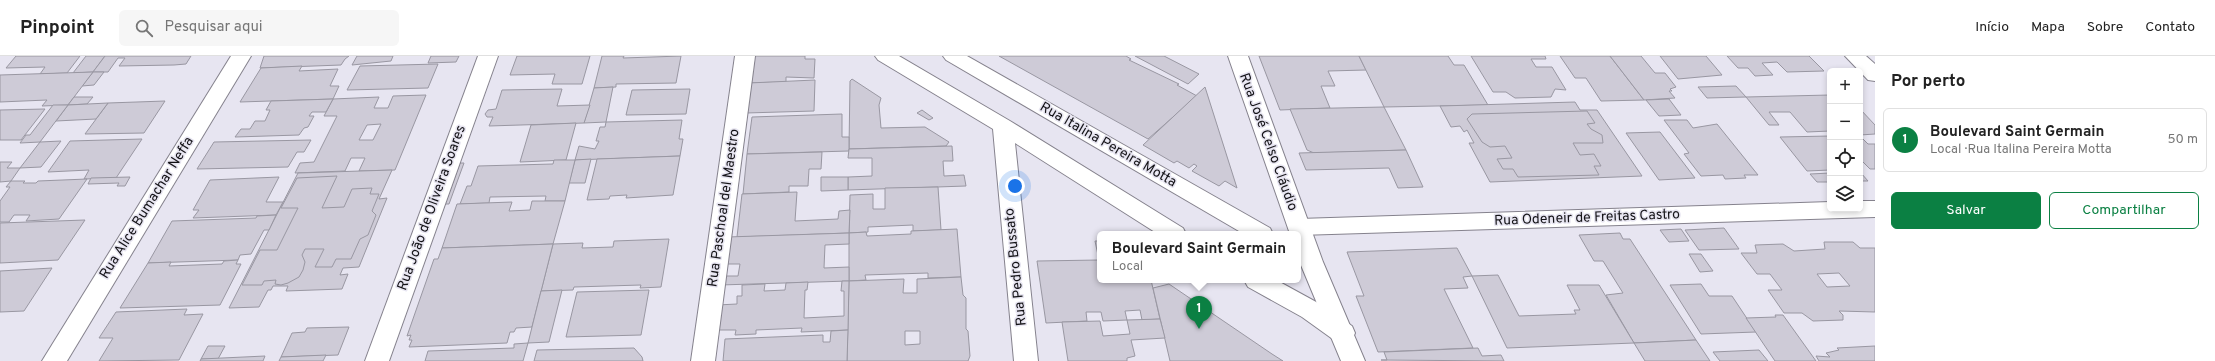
<!DOCTYPE html>
<html lang="pt">
<head>
<meta charset="utf-8">
<style>
	:root { --surface:#fff; --page:#f6f6f6; --text:#222; --muted:#767676; --line:#e0e0e0; --accent:#0b8043 }
	body { margin:0; font-family:Overpass,sans-serif; background:var(--page); color:var(--text) }
	.controls { position:absolute; right:12px; top:12px; display:grid; overflow:hidden; border-radius:6px; box-shadow:0 2px 6px #0003 }
	.controls button { width:36px; height:36px; display:grid; place-items:center; padding:0; border:0; border-bottom:1px solid var(--line); background:var(--surface); color:var(--text); font:20px sans-serif }
	.you { position:absolute; left:1015px; top:130px; width:14px; height:14px; margin:-10px; border:3px solid #fff; border-radius:50%; background:#1a73e8; box-shadow:0 0 0 6px #1a73e833 }
	.badge { display:grid; place-items:center; width:26px; height:26px; border-radius:50%; background:var(--accent); color:#fff; font-size:13px; font-weight:700 }
	.pin { position:absolute; translate:-50% -33px; filter:drop-shadow(0 1px 2px #0008) }
	.pin::after { content:''; position:absolute; top:21px; width:14px; height:12px; background:inherit; clip-path:polygon(0 0,100% 0,50% 100%) }
	.popup { position:absolute; left:1097px; top:175px; width:204px; height:52px; box-sizing:border-box; display:grid; place-content:center; border-radius:6px; background:var(--surface); filter:drop-shadow(0 1px 3px #0005); font-size:13px; white-space:nowrap; color:var(--muted) }
	.popup b { font-size:15px; color:var(--text) }
	.popup::after { content:''; position:absolute; left:50%; top:100%; margin-left:-8px; border:8px solid transparent; border-top-color:var(--surface) }
	.list { margin:0; padding:0; list-style:none }
	h2 { display:flex; justify-content:space-between; align-items:center; height:52px; margin:0; padding:0 16px; font-size:17px }
	h2 small { font-size:13px; font-weight:400; color:var(--muted) }
	.list li { display:grid; grid-template-columns:26px 1fr auto; gap:12px; align-items:center; box-sizing:border-box; height:64px; margin:0 8px 8px; padding:0 8px; border:1px solid var(--line); border-radius:6px }
	.list b { display:block; font-size:15px; white-space:nowrap }
	.list p { margin:0; font-size:13px; white-space:nowrap; color:var(--muted) }
	.list em { font-size:13px; font-style:normal; color:var(--muted) }
	.actions { display:flex; gap:8px; padding:12px 16px }
	.actions a { flex:1; padding:9px 0; border:1px solid var(--accent); border-radius:6px; text-align:center; font-size:14px; color:var(--accent) }
	.actions .main { background:var(--accent); color:#fff }
	.icon { flex:none; width:22px; height:22px; fill:none; stroke:currentColor; stroke-width:2; stroke-linecap:round; stroke-linejoin:round }
	.map { position:relative; flex:none; width:1875px; height:305px; overflow:hidden }
	header { display:flex; align-items:center; gap:24px; box-sizing:border-box; height:56px; padding:0 20px; background:var(--surface); border-bottom:1px solid var(--line) }
	header strong { font-size:19px }
	nav { display:flex; gap:22px; margin-inline-start:auto; font-size:14px }
	.search { width:280px; height:36px; background:var(--page); display:flex; align-items:center; gap:10px; box-sizing:border-box; padding:0 14px; border-radius:6px; color:var(--muted); font-size:15px }
	main { display:flex }
	aside { flex:1; background:var(--surface) }
	.map>svg:first-child { display:block }
</style>
</head>
<body>
<header>
<strong>Pinpoint</strong>
<div class="search"><svg class="icon" aria-label="search" viewBox="0 0 24 24"><circle cx="10" cy="10" r="6"/><path d="M15 15l6 6"/></svg>Pesquisar aqui</div>
<nav><a>Início</a><a>Mapa</a><a>Sobre</a><a>Contato</a></nav>
</header>
<main>
<div class="map">
<svg width="1875" height="305" viewBox="0 0 1875 305">
	<rect width="100%" height="100%" fill="#e7e5f1"/>
	<g fill="#cecbd7" stroke="#9997a2" fill-rule="evenodd">
		<polygon points="16,0 80,0 67,17 40,18 45,11 6,12"/>
		<polygon points="86,0 105,0 93,16 73,17"/>
		<polygon points="105,0 191,0 186,8 174,9 119,10 125,2 118,2 108,16 93,16"/>
		<polygon points="264,0 349,0 345,3 341,9 260,12"/>
		<polygon points="357,0 393,0 391,5 352,9"/>
		<polygon points="431,0 459,0 456,6 428,7"/>
		<polygon points="517,0 590,0 582,28 552,28 555,18 510,19"/>
		<polygon points="602,0 624,0 623,2 681,0 676,27 616,28 616,31 594,32"/>
		<polygon points="752,0 805,0 805,3 815,3 814,22 786,21 786,26 742,27"/>
		<polygon points="999,0 1126,0 1131,3 1129,4 1179,28 1177,29 1197,40 1148,83"/>
		<polygon points="1135,0 1164,0 1199,18 1188,28"/>
		<polygon points="1259,0 1359,0 1366,14 1328,15 1335,30 1321,30 1330,52 1280,54"/>
		<polygon points="1359,0 1448,0 1454,9 1464,9 1488,49 1384,51"/>
		<polygon points="1471,0 1545,0 1546,3 1531,3 1536,11 1552,11 1566,34 1555,33 1551,41 1515,42 1506,36 1493,36"/>
		<polygon points="1560,0 1610,0 1644,44 1601,45 1586,22 1575,22"/>
		<polygon points="1610,0 1641,0 1655,17 1665,17 1676,31 1670,33 1672,35 1669,35 1675,42 1644,44"/>
		<polygon points="1660,0 1706,0 1722,19 1678,23"/>
		<polygon points="1727,0 1809,0 1824,15 1787,16 1777,6 1762,7 1773,19 1755,20 1748,12 1738,12"/>
		<polygon points="438,8 428,32 347,34 360,10"/>
		<polygon points="302,10 299,15 338,13 330,30 339,30 333,43 240,46 261,12"/>
		<polygon points="93,16 104,16 94,29 82,30"/>
		<polygon points="93,16 68,49 42,50 47,44 0,46 0,19"/>
		<polygon points="852,23 881,42 879,49 881,72 925,71 949,86 946,90 849,93 850,25"/>
		<polygon points="815,24 814,55 746,57 749,27"/>
		<polygon points="1736,30 1746,41 1707,42 1698,31"/>
		<polygon points="613,31 606,66 584,67 594,32"/>
		<polygon points="1205,31 1237,132 1225,125 1219,130 1192,115 1197,110 1194,108 1189,112 1177,105 1174,107 1143,89"/>
		<polygon points="562,33 557,50 590,49 584,67 489,70 493,61 487,61 485,58 488,54 496,53 502,34"/>
		<polygon points="690,33 686,58 626,59 632,34"/>
		<path d="M 426,39 L 395,114 L 359,115 L 365,102 L 351,102 L 345,115 L 295,117 L 300,107 L 314,106 L 337,60 L 324,60 L 333,43 L 379,41 L 374,52 L 388,52 L 393,40 ZM 381,68 L 373,84 L 359,84 L 367,69 Z"/>
		<polygon points="1830,39 1830,75 1807,76 1790,56 1769,56 1779,69 1769,69 1746,41"/>
		<polygon points="74,41 93,41 87,48 68,49"/>
		<polygon points="333,43 326,56 312,56 309,60 314,60 308,71 304,72 299,79 235,81 241,73 250,73 255,65 265,65 270,54 266,54 271,45"/>
		<polygon points="1669,43 1681,59 1659,60 1646,44"/>
		<polygon points="165,45 144,77 85,78 108,47"/>
		<polygon points="1575,46 1580,54 1597,54 1642,120 1490,126 1469,87 1474,87 1467,74 1464,76 1460,70 1451,71 1440,50"/>
		<polygon points="108,47 96,63 56,65 68,49"/>
		<polygon points="53,49 68,49 40,86 20,87 26,79 30,79"/>
		<polygon points="1384,51 1406,94 1314,97 1307,94 1290,53"/>
		<polygon points="45,53 21,84 0,84 0,54"/>
		<polygon points="1860,53 1875,69 1875,78 1860,79"/>
		<polygon points="922,54 933,62 929,64 917,57"/>
		<polygon points="1587,55 1595,67 1587,68 1591,73 1602,79 1603,87 1573,87 1580,99 1594,98 1601,110 1594,110 1599,119 1518,121 1513,113 1503,113 1497,103 1512,102 1505,90 1490,91 1482,86 1467,63 1472,58"/>
		<polygon points="842,58 842,81 849,81 849,95 747,98 752,61"/>
		<polygon points="682,64 679,83 683,83 680,100 575,104 579,90 595,93 599,85 596,85 600,71 605,71 606,66"/>
		<polygon points="1664,64 1687,64 1693,72 1717,68 1758,119 1744,119 1746,122 1725,123 1723,119 1701,120 1684,98 1689,97"/>
		<polygon points="576,67 566,104 520,106 531,69"/>
		<polygon points="1660,76 1695,122 1659,124 1626,77"/>
		<polygon points="1830,80 1830,114 1807,115 1780,81"/>
		<polygon points="1860,80 1868,88 1875,88 1875,113 1870,113 1860,103"/>
		<polygon points="142,83 116,122 84,123 89,114 48,116 70,85"/>
		<polygon points="311,84 304,96 297,96 288,111 197,113 214,86"/>
		<polygon points="61,85 41,111 20,112 40,86"/>
		<polygon points="952,90 953,105 943,105 944,120 964,119 966,130 848,134 848,121 872,120 872,102 848,102 849,93"/>
		<polygon points="1406,94 1423,131 1398,132 1389,112 1306,114 1299,97"/>
		<polygon points="822,96 821,113 809,113 808,130 789,130 789,136 743,138 747,98"/>
		<polygon points="680,100 673,139 626,142 627,139 610,140 609,143 587,144 597,103"/>
		<polygon points="591,103 585,127 569,127 575,104"/>
		<polygon points="554,104 575,104 565,145 545,145 546,140 490,141 489,147 460,148 467,130 471,130 478,110 553,108"/>
		<polygon points="0,106 12,106 7,112 20,112 11,125 0,126"/>
		<polygon points="460,107 464,107 449,148 445,148"/>
		<polygon points="392,114 379,143 387,142 359,211 343,212 340,219 348,218 342,233 286,235 288,230 273,230 271,234 268,234 259,251 229,252 298,117"/>
		<polygon points="1830,117 1830,126 1817,126 1810,118"/>
		<polygon points="1860,117 1861,117 1868,125 1860,125"/>
		<polygon points="337,120 322,152 344,151 352,133 372,132 370,138 379,138 372,155 376,159 368,179 360,183 351,203 336,203 332,211 315,211 324,193 305,193 302,199 305,206 303,214 299,221 288,227 281,229 275,228 276,224 264,225 262,229 242,229 260,194 277,194 298,152 281,152 297,122"/>
		<polygon points="130,121 125,130 117,130 119,127 88,128 91,122"/>
		<polygon points="279,121 266,146 283,146 276,159 193,162 199,154 193,154 210,124"/>
		<polygon points="821,121 848,121 848,134 821,135"/>
		<polygon points="87,123 59,163 26,165 30,159 14,159 9,166 0,166 0,145 10,131 6,131 11,125 25,125 23,127 36,127 38,125"/>
		<polygon points="938,131 941,174 913,175 913,169 868,171 868,176 849,177 850,139 873,138 873,153 885,153 885,132"/>
		<polygon points="797,136 795,165 838,163 839,155 850,154 849,177 737,181 742,138"/>
		<polygon points="532,145 565,145 553,188 442,192 457,148 512,146 509,155 530,154"/>
		<polygon points="276,159 269,174 264,174 251,198 240,199 238,204 148,207 172,165 256,162 257,160"/>
		<polygon points="85,164 58,204 0,207 0,167"/>
		<polygon points="1724,172 1739,193 1699,194 1685,174"/>
		<polygon points="957,173 961,221 928,222 928,217 865,219 866,224 849,225 849,177 866,176 867,180 911,178 911,175"/>
		<polygon points="1681,173 1689,185 1669,186 1660,174"/>
		<polygon points="849,177 849,188 825,189 824,212 849,211 849,225 720,229 721,220 738,220 740,208 721,208 727,181"/>
		<polygon points="1620,177 1623,183 1630,183 1696,284 1634,287 1606,239 1623,237 1603,205 1594,205 1579,179"/>
		<polygon points="669,183 661,231 640,232 641,229 574,231 573,234 541,235 553,188 583,187 582,192 613,191 614,185"/>
		<polygon points="1095,185 1100,185 1100,224 1151,224 1160,263 1142,264 1140,254 1125,255 1127,264 1103,265 1101,256 1086,256 1087,265 1046,267 1037,205 1099,204"/>
		<path d="M 1824,186 L 1853,186 L 1860,192 L 1875,192 L 1875,256 L 1839,255 L 1843,259 L 1843,264 L 1813,265 L 1802,257 L 1784,257 L 1768,234 L 1782,234 L 1770,218 L 1757,218 L 1741,197 L 1757,197 L 1755,189 L 1783,188 L 1794,195 L 1825,193 ZM 1839,217 L 1850,230 L 1827,231 L 1817,218 Z"/>
		<polygon points="553,188 532,271 516,272 514,276 510,276 507,287 409,291 412,284 409,284 411,279 407,280 434,203 438,203 442,192"/>
		<polygon points="1457,192 1472,220 1463,221 1468,232 1444,233 1473,292 1378,296 1356,240 1364,240 1347,196"/>
		<polygon points="1689,198 1701,198 1713,215 1700,216"/>
		<polygon points="238,204 236,208 241,208 220,249 120,252 148,207 171,206 169,210 222,208 224,205"/>
		<polygon points="52,212 24,255 0,256 0,215"/>
		<polygon points="1498,219 1519,260 1576,258 1574,254 1580,254 1567,229 1599,229 1634,287 1507,292 1472,220"/>
		<path d="M 961,221 L 963,239 L 966,242 L 966,273 L 968,275 L 970,300 L 968,305 L 847,305 L 849,225 L 904,223 L 903,237 L 917,237 L 917,223 ZM 905,275 L 920,275 L 920,288 L 905,289 Z"/>
		<polygon points="842,225 849,225 848,274 801,276 802,272 756,274 756,278 735,279 736,274 714,274 717,249 737,248 737,240 742,240 742,229 765,228 764,235 785,234 786,227 808,226 807,234 805,234 804,262 844,260 844,235 841,235"/>
		<polygon points="1169,228 1272,298 1283,305 1170,305 1153,232"/>
		<polygon points="1701,228 1709,240 1732,240 1756,276 1701,278 1670,229"/>
		<polygon points="562,234 549,286 528,287 541,235"/>
		<polygon points="649,234 641,279 566,281 577,236"/>
		<polygon points="187,253 184,259 203,258 179,304 99,305 113,282 99,282 116,256"/>
		<polygon points="1775,259 1783,259 1816,305 1775,305 1746,262 1776,261"/>
		<polygon points="1160,263 1165,282 1131,284 1135,300 1127,302 1127,305 1068,305 1062,266 1100,265 1103,280 1130,278 1127,264"/>
		<polygon points="349,271 338,299 281,301 292,277 305,276 307,272"/>
		<polygon points="848,274 847,305 723,305 725,283 823,279 823,286 830,286 831,275"/>
		<polygon points="1696,284 1710,305 1645,305 1634,287"/>
		<polygon points="528,287 523,305 425,305 428,295 514,292 514,288"/>
		<polygon points="208,290 225,290 218,303 201,303"/>
		<polygon points="1875,290 1875,305 1819,305 1816,300 1830,301 1826,297 1839,294 1837,292"/>
		<polygon points="634,292 642,301 643,305 534,305 537,294"/>
		<polygon points="1478,292 1482,300 1501,299 1504,305 1381,304 1387,304 1384,296"/>
		<polygon points="1759,294 1768,305 1720,305 1713,296"/>
		<polygon points="326,299 323,305 279,305 281,301"/>
		<polygon points="265,300 263,305 200,305 201,303"/>
	</g>
	<g fill="none" stroke-linecap="round" stroke-linejoin="round">
		<g stroke="#85828d" stroke-width="2">
			<g id="street">
				<polygon points="231,0 251,0 67,305 42,305"/>
				<polygon points="478,0 498,0 389,305 365,305"/>
				<polygon points="735,0 755,0 715,305 691,305"/>
				<polygon points="875,0 899,0 1010,65 1183,172 1186,178 1158,178 1015,87 1038,305 1014,305 993,73 878,4"/>
				<polygon points="943,0 967,0 1270,172 1273,178 1244,178 946,4"/>
				<polygon points="1845,0 1866,0 1875,8 1875,25 1868,24"/>
				<polygon points="1860,145 1875,145 1875,161 1299,179 1291,177 1288,171 1291,165 1299,163 1830,146 1830,153 1860,153"/>
				<polygon points="1244,224 1276,224 1318,247 1352,270 1355,277 1352,284 1343,287 1334,284 1302,261 1248,231"/>
			</g>
		</g>
		<g stroke="#85828d" stroke-width="2">
			<polygon id="secondary" points="1228,0 1248,0 1323,206 1365,305 1341,305 1298,202 1298,178 1290,178"/>
		</g>
		<use href="#street" fill="#fff" fill-rule="evenodd"/>
		<use href="#secondary" fill="#fff" fill-rule="evenodd"/>
	</g>
	<g text-anchor="middle" dominant-baseline="central" stroke-width="3" stroke-linejoin="round" paint-order="stroke">
		<g font-size="14" fill="#141317" stroke="#e7e5f1">
			<text transform="translate(1268 86) rotate(70)">Rua José Celso Cláudio</text>
			<text transform="translate(1108 89) rotate(30)">Rua Italina Pereira Motta</text>
			<text transform="translate(147 152) rotate(-58)">Rua Alice Bumachar Neffa</text>
			<text transform="translate(432 152) rotate(-70)">Rua João de Oliveira Soares</text>
			<text transform="translate(724 152) rotate(-82)">Rua Paschoal del Maestro</text>
			<text transform="translate(1587 162) rotate(-2)">Rua Odeneir de Freitas Castro</text>
			<text transform="translate(1016 211) rotate(-96)">Rua Pedro Bussato</text>
		</g>
	</g>
</svg>
<div class="controls">
<button>+</button>
<button>−</button>
<button><svg class="icon" aria-label="locate" viewBox="0 0 24 24"><circle cx="12" cy="12" r="6"/><path d="M12 2v4M12 18v4M2 12h4M18 12h4"/></svg></button>
<button><svg class="icon" aria-label="layers" viewBox="0 0 24 24"><path d="M12 4l9 5-9 5-9-5zM3 14l9 5 9-5"/></svg></button>
</div>
<div class="you"></div>
<div class="pin badge" style="left:1199px;top:273px">1</div>
<div class="popup"><b>Boulevard Saint Germain</b>Local</div>
</div>
<aside>
<h2>Por perto<small></small></h2>
<ul class="list">
<li><span class="badge">1</span><div><b>Boulevard Saint Germain</b><p>Local · Rua Italina Pereira Motta</p></div><em>50 m</em></li>
</ul>
<div class="actions"><a class="main">Salvar</a><a>Compartilhar</a></div>
</aside>
</main>
</body>
</html>
